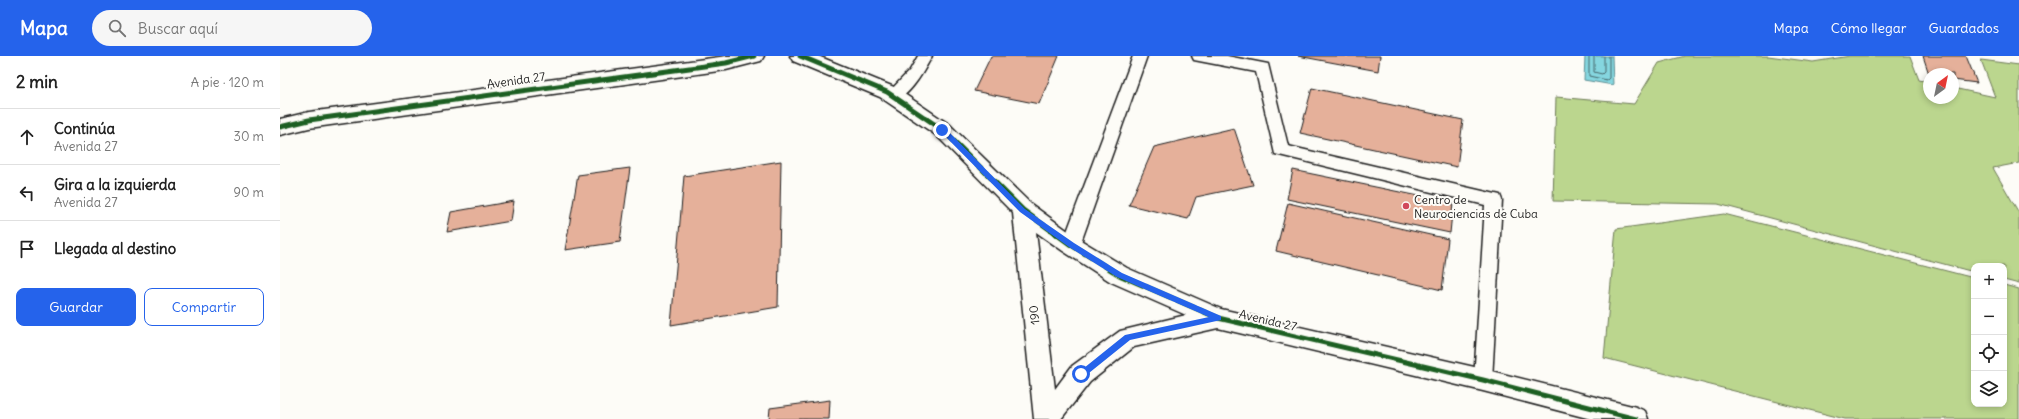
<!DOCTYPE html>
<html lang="es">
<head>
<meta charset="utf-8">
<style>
	:root { --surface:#fff; --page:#f6f6f6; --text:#222; --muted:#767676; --line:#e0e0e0; --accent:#2563eb }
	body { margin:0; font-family:Delius,sans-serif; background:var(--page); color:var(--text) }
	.controls { position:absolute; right:12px; bottom:12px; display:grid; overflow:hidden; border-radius:8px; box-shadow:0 2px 6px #0003 }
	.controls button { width:36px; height:36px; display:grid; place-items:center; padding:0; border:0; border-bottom:1px solid var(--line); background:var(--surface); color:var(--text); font:20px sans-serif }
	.compass { position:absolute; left:1643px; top:12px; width:36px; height:36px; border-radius:50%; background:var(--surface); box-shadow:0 2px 6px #0003; rotate:33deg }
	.stop { position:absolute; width:12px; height:12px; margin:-9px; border:3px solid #2563eb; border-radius:50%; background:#fff }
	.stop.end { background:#2563eb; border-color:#fff; box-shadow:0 1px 4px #0008 }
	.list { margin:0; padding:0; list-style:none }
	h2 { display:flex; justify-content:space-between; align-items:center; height:52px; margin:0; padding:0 16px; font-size:17px }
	h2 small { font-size:13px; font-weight:400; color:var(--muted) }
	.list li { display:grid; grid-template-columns:26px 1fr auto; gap:12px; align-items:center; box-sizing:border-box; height:56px; padding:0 16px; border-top:1px solid var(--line) }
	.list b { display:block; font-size:15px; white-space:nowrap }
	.list p { margin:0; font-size:13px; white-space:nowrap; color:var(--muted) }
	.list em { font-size:13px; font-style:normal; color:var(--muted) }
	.actions { display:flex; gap:8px; padding:12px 16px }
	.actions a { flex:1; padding:9px 0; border:1px solid var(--accent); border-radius:8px; text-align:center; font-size:14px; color:var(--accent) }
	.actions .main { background:var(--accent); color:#fff }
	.icon { flex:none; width:22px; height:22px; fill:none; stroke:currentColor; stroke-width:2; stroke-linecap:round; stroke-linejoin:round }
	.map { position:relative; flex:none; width:1739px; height:363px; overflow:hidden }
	header { display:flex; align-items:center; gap:24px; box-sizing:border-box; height:56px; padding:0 20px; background:var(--accent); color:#fff }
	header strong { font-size:19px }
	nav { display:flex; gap:22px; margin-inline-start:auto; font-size:14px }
	.search { width:280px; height:36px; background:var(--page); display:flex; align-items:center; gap:10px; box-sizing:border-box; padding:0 14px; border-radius:22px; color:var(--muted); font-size:15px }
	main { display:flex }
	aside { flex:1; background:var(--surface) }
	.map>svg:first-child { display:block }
</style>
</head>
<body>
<header>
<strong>Mapa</strong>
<div class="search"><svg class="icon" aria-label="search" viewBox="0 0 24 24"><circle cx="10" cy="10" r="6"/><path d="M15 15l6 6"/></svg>Buscar aquí</div>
<nav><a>Mapa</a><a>Cómo llegar</a><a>Guardados</a></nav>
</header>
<main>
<aside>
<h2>2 min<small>A pie · 120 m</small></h2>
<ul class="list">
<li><svg class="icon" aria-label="ahead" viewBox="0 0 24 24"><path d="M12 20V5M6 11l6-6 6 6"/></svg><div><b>Continúa</b><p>Avenida 27</p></div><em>30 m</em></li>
<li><svg class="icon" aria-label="left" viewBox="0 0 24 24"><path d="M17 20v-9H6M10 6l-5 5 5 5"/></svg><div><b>Gira a la izquierda</b><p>Avenida 27</p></div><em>90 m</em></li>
<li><svg class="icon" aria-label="arrive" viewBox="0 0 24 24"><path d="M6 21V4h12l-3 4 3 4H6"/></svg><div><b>Llegada al destino</b></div></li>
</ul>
<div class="actions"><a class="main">Guardar</a><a>Compartir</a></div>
</aside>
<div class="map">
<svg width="1739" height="363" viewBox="0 0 1739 363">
	<rect width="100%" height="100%" fill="#fdfcf7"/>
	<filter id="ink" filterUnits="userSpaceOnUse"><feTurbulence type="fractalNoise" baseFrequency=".025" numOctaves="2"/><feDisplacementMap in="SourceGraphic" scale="8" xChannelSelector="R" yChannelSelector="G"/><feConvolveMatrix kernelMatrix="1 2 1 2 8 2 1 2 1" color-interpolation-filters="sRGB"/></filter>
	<g filter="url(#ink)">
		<g fill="#bbd68e" stroke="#6c7955">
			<polygon points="1405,0 1488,0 1533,6 1570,0 1630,0 1639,24 1649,26 1649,42 1673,42 1673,32 1715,41 1701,4 1739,9 1739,107 1713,112 1739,157 1739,228 1724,224 1724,210 1694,210 1694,216 1438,148 1273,145 1276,41 1354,48 1379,7"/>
			<polygon points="1444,158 1694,222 1694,348 1724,348 1724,229 1739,233 1739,363 1565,363 1324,302 1336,173"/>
		</g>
		<polygon fill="#85d6df" stroke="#5b8c91" points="1305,0 1332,0 1333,29 1304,24"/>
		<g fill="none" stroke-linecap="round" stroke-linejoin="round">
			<g stroke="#46666a" stroke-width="1">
				<polyline points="1309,0 1309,20 1327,24 1329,22 1329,0"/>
				<polyline points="1314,0 1314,16 1322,18 1324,16 1324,0"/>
			</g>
		</g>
		<g fill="#e5b09a" stroke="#1c1c1c">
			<polygon points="711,0 779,0 759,48 694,35"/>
			<polygon points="1018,0 1100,0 1098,15"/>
			<polygon points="1643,0 1686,0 1697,27 1673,24 1673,18 1649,18"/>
			<polygon points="1032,32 1183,64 1177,111 1020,77"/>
			<polygon points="954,72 973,129 916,141 908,163 849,149 874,91"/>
			<polygon points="501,105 498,251 391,269 404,120"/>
			<polygon points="350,112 340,186 285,194 298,119"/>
			<polygon points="1013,114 1173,147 1170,177 1007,143"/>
			<polygon points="234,145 231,165 167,176 171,156"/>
			<polygon points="1008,147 1168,183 1162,234 996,195"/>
			<polygon points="550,344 549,363 489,363 490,352"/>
		</g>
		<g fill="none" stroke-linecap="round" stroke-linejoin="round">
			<g stroke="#1c1c1c" stroke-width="3">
				<g id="lane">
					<path d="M 638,0 L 652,0 C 645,13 626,49 609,44 L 606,40 L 609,36 L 630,14 Z"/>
					<polygon points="853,0 867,0 800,189 797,194 791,196 785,194 782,189"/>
					<polygon points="912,0 947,0 988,8 1008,90 1220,139 1222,144 1212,324 1210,330 1203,332 1196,330 1194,324 1205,149 995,98 976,16 919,5 914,4"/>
				</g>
			</g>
			<g stroke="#1c1c1c" stroke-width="3">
				<path id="street" d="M 510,0 L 538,0 L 614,31 L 670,69 L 751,148 L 799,183 L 847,212 L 941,253 L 1203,313 L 1356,351 L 1365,355 L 1368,363 L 1311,363 L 1203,335 L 938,272 L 854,291 L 810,326 L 781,363 L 754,363 L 733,157 L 656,79 L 600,41 L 513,5 ZM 756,176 L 783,195 L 831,226 L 906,259 L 840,275 L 792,310 L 775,333 Z"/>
			</g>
			<g stroke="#1c1c1c" stroke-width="3">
				<polygon id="secondary" points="447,0 484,0 481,5 446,14 29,72 0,79 0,63 29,56"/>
			</g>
			<use href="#lane" fill="#fdfcf7" fill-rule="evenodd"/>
			<use href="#street" fill="#fdfcf7" fill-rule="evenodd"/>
			<use href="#secondary" fill="#fdfcf7" fill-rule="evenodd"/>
			<g stroke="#fdfcf7" stroke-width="8">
				<g id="cycleway">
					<polyline points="520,0 607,36 663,74 743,154 791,189 839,219 938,262 1203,324 1356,363"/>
					<polyline points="0,71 29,64 446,7 474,0"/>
				</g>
			</g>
			<use href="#cycleway" stroke="#1b5e20" stroke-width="5"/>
		</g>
	</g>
	<polygon fill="#2563eb" points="660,72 665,72 745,153 794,187 842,217 941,260 941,264 850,284 804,321 799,321 799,316 845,279 929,261 837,221 789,191 740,156 660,75"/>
	<circle fill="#d1495b" stroke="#fdfcf7" stroke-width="1.5" cx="1126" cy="150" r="4"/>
	<g text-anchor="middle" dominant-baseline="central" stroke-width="4" stroke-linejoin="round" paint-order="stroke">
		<g font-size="12" fill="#1c1c1c" stroke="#fdfcf7">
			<text transform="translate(236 24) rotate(-8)">Avenida 27</text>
			<text transform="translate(754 259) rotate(-96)">190</text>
			<text transform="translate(988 264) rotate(13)">Avenida 27</text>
		</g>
		<g font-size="12" fill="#1c1c1c" stroke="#fdfcf7" text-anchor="start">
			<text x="1134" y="143">Centro de<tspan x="1134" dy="14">Neurociencias de Cuba</tspan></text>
		</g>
	</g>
</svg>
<div class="controls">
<button>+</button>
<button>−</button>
<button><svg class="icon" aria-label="locate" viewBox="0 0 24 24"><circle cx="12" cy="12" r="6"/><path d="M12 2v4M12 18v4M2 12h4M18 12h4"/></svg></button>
<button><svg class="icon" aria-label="layers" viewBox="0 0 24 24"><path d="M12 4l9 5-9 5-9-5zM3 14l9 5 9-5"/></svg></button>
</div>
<svg class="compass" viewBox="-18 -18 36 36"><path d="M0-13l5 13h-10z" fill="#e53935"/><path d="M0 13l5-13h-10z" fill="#767676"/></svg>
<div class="stop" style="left:801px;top:318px"></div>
<div class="stop end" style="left:662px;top:74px"></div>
</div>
</main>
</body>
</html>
